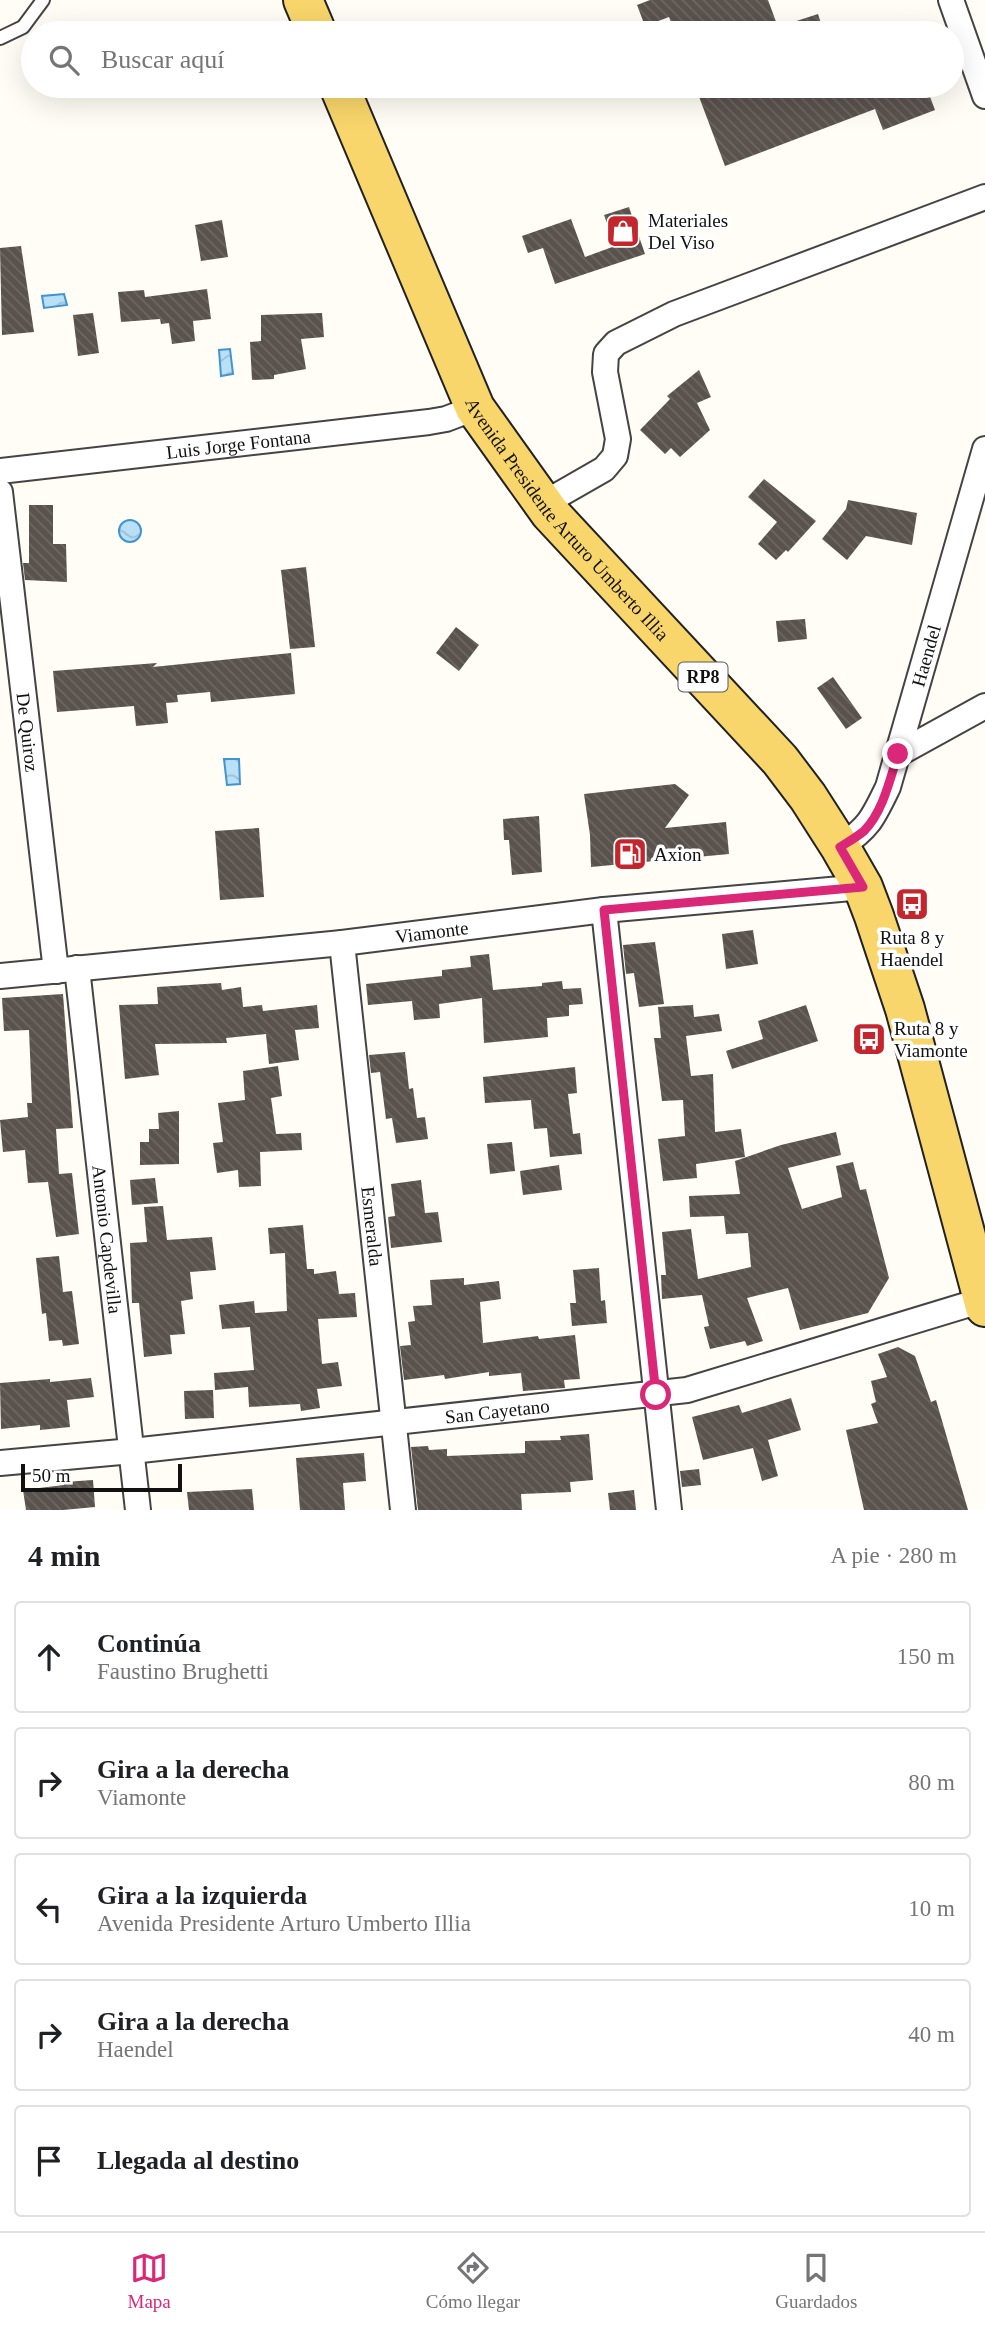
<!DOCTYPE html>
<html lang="es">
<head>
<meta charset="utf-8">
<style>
	:root { --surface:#fff; --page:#f2f2f2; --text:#202124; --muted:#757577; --line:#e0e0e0; --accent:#db2777 }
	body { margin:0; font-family:"Times New Roman",serif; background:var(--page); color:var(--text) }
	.scale { position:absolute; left:21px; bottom:18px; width:161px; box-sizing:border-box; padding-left:7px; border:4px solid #111; border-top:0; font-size:19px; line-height:24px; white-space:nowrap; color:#111; -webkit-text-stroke:5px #fff; paint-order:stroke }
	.stop { position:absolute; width:21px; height:21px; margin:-16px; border:5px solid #db2777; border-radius:50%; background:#fff }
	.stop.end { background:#db2777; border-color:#fff; box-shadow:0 2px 7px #0008 }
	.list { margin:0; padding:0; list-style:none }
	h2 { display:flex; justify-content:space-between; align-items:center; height:91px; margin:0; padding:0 28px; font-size:30px }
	h2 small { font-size:23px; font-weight:400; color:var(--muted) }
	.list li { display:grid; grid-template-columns:46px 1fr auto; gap:21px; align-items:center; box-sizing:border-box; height:112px; margin:0 14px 14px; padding:0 14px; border:2px solid var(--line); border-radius:7px }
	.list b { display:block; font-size:26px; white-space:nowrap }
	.list p { margin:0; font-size:23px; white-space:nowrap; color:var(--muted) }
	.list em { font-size:23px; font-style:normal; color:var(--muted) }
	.icon { flex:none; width:38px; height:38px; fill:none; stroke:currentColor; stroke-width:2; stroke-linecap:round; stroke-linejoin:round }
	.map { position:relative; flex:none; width:985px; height:1510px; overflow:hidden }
	.search { position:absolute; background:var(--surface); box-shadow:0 7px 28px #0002; left:21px; right:21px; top:21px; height:77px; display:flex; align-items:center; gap:18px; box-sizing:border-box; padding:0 24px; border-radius:38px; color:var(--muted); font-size:26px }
	.sheet { height:721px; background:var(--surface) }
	nav { display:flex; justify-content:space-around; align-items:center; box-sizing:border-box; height:98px; border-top:2px solid var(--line); background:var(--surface); font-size:19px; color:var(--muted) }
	nav a { display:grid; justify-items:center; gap:4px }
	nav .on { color:var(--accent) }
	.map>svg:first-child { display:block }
</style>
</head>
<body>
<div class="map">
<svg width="985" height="1510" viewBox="0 0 985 1510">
	<defs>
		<pattern id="water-waves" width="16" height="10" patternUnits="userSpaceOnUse" patternTransform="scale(1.75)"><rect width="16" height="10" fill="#b9e0f7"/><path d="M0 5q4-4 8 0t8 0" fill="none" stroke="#9ebfd3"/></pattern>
		<pattern id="building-back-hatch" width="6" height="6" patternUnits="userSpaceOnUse" patternTransform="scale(1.75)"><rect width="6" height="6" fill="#5a524d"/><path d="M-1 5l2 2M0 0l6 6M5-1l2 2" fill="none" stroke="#6d6662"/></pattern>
	</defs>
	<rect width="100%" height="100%" fill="#fffdf5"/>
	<g fill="url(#water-waves)" stroke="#3f96cf" stroke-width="2">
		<polygon points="64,294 67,305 44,308 42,296"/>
		<polygon points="230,349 233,374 221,376 219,350"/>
		<circle cx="130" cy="531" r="11"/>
		<polygon points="224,759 239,759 240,784 227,785"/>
	</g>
	<g fill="url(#building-back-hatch)">
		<polygon points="650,0 768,0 778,27 818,14 824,33 675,33 669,17 645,26 637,5"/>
		<polygon points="695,86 832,86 834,92 851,86 926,86 935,110 883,130 875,109 725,166"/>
		<polygon points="629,207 645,254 555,284 543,248 528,253 522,236 571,219 585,257 615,246 604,215"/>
		<polygon points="222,220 228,257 201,261 195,225"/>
		<polygon points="21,246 34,332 2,335 0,248"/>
		<polygon points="207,289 211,319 193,321 195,341 172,344 169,323 161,324 160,319 121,322 118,292 144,290 145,297"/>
		<polygon points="93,313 99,353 78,356 73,315"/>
		<polygon points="322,313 324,337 301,339 306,369 274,375 274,379 252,380 250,342 261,341 261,315"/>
		<polygon points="699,370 711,397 697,403 710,430 680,457 671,448 665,454 640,430 670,399 667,396"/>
		<polygon points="764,479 816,521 788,552 786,550 776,560 758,544 777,522 748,497"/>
		<polygon points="848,500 917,513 912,545 866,536 847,560 822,539 846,509"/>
		<polygon points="29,505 53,505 53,544 66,544 67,582 25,580 23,563 29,563"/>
		<polygon points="306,567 315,647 290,649 281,570"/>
		<polygon points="805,619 807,639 778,642 776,621"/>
		<polygon points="456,627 479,645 459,671 436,653"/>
		<polygon points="291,653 295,694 211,702 210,692 177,695 178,702 166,703 168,723 136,726 134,706 57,712 53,671 157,663 153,667"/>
		<polygon points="833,677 862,718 846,729 817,688"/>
		<polygon points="675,784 689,795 665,828 726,822 729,854 591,867 590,835 584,794"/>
		<polygon points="539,816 542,872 512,875 509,840 504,840 503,819"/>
		<polygon points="259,828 264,897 220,900 215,831"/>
		<polygon points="753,930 758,964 726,969 722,934"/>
		<polygon points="655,942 664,1004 639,1007 634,973 626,974 623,945"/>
		<polygon points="489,954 493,990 542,986 542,983 562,981 563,989 581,988 583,1004 569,1005 569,1016 547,1018 548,1037 484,1043 482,998 439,1004 440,1018 414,1020 412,1001 368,1005 366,984 442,976 442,970 471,967 470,956"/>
		<polygon points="221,983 222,990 241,987 243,1007 262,1005 263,1011 317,1005 319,1028 295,1030 299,1060 269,1064 266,1034 226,1038 227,1043 155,1044 159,1075 125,1079 119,1005 158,1004 157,987"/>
		<polygon points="63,994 73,1128 56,1129 59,1174 72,1173 79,1234 56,1237 48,1182 28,1183 25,1150 3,1152 0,1120 28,1117 27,1103 32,1103 29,1030 4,1031 2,998"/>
		<polygon points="693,1005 694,1017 719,1014 722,1031 686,1036 691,1076 713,1074 715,1132 741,1129 745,1157 696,1164 697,1178 663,1181 658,1139 685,1136 683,1100 662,1101 654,1038 661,1038 658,1007"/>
		<polygon points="806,1005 818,1041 732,1069 726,1051 763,1039 758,1021"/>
		<polygon points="405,1052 409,1089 413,1088 417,1118 425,1117 428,1139 396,1143 392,1118 386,1119 380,1072 371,1073 369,1055"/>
		<polygon points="278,1066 282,1096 271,1098 276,1134 301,1133 302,1150 260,1152 261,1186 239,1187 238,1170 217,1173 213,1143 223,1142 218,1103 245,1100 243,1071"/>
		<polygon points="575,1067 577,1093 568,1094 573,1134 580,1133 582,1154 550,1157 547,1128 534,1129 531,1100 485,1103 483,1077"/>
		<polygon points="179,1111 179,1164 140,1165 140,1142 149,1142 149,1129 159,1129 158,1113"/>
		<polygon points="836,1132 841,1155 788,1168 802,1209 842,1197 836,1166 853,1162 860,1190 866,1189 889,1278 868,1313 800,1330 788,1288 747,1298 763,1341 747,1346 745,1341 710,1349 704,1327 709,1326 702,1295 662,1299 661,1275 666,1275 662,1232 691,1229 698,1279 751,1267 748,1233 726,1234 724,1216 690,1217 689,1196 740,1194 735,1161 781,1145"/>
		<polygon points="512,1142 515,1171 490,1174 487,1144"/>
		<polygon points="559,1165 562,1190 523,1195 520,1171"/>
		<polygon points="155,1178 158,1203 132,1205 130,1180"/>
		<polygon points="421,1180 425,1213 438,1212 442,1242 391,1248 388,1217 395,1216 391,1184"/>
		<polygon points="163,1206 167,1240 212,1237 216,1270 190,1272 193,1299 181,1301 185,1334 170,1335 172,1354 144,1357 139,1303 132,1303 130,1243 147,1242 144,1207"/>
		<polygon points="303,1225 307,1269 314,1269 314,1274 336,1271 339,1294 355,1293 357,1317 318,1319 322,1364 338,1362 342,1386 317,1389 320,1408 301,1411 300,1404 249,1407 248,1387 215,1390 214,1373 254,1370 250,1327 222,1329 219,1305 254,1301 255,1313 287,1311 285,1253 270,1254 268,1228"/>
		<polygon points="59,1256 63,1292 72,1291 79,1344 63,1346 62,1340 49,1341 46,1313 42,1314 36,1258"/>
		<polygon points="599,1268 601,1301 605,1300 607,1323 572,1326 570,1303 576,1303 573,1270"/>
		<polygon points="464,1278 464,1285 499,1281 501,1299 480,1302 483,1343 538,1336 539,1339 575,1335 580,1379 564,1380 565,1388 523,1391 521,1373 489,1376 489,1372 445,1379 444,1375 404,1380 400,1346 411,1345 408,1322 415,1321 413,1306 432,1305 430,1280"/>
		<polygon points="898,1347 915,1356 931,1402 936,1400 968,1510 864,1510 846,1430 878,1423 871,1404 876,1402 871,1381 887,1377 878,1354"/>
		<polygon points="91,1378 94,1397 67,1400 70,1427 40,1430 40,1425 1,1429 0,1383 50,1379 50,1382"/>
		<polygon points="213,1390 214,1418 185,1419 184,1391"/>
		<polygon points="791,1398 801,1430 768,1440 778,1476 762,1481 753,1448 703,1460 692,1417 739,1405 742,1413"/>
		<polygon points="589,1434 593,1480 570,1482 571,1492 521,1494 522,1510 418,1510 411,1447 428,1446 429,1450 447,1449 447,1456 525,1453 525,1441 561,1440 560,1436"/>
		<polygon points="364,1453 366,1481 343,1483 345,1510 300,1510 296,1458"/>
		<polygon points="699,1469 701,1485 682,1487 680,1471"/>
		<polygon points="93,1480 95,1507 63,1510 26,1510 23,1490 64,1485 64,1482"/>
		<polygon points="252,1489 254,1510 189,1510 187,1492"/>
		<polygon points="634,1490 636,1510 610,1510 608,1493"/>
	</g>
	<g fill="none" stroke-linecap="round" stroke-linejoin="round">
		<g stroke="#444" stroke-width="16">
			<polyline id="lane" points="0,38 23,27 43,0"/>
		</g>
		<g stroke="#444" stroke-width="28">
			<g id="street">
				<polyline points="951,0 985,96"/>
				<path id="s1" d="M 0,471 L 429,422 L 446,419 L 475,408"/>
				<path id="s2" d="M 0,492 L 56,971"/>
				<polyline points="543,504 604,469 615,456 618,439 605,372 606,354 616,343 674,314 985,197"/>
				<polyline points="898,754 985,706"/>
				<path id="s3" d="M 840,847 C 869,828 873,818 888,787 L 985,449"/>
				<polyline points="604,910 669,1510"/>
				<path id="s4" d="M 342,943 L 403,1510"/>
				<path id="s5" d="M 77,968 L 138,1510"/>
				<path id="s6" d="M 0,976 L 342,943 L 604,910 L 863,887"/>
				<path id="s7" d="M 0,1463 L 132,1451 L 687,1390 L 983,1300"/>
			</g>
		</g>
		<g stroke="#222" stroke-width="42">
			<g id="primary">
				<polyline points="303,0 317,33"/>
				<path id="s8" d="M 339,86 L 475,408 L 550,513 L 780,760 L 808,797 L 840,847 L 863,887 L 874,916 L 905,1009 L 985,1307"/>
			</g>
		</g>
		<use href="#lane" stroke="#fff" stroke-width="12"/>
		<use href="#street" stroke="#fff" stroke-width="24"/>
		<use href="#primary" stroke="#f9d66b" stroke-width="38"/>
	</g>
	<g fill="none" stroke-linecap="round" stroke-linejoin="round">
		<path stroke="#db2777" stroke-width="9" d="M 656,1395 L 604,910 L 863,887 L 840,847 C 848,842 857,837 864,831 C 883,812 890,779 898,754"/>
	</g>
	<defs>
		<g id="shop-square" transform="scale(1.75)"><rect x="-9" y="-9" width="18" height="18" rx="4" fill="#c4262e" stroke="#fff"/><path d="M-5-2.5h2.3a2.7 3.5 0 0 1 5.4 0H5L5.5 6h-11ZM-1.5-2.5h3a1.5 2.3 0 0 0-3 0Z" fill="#fff"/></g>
		<g id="fuel-square" transform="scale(1.75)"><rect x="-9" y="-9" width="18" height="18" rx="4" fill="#c4262e" stroke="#fff"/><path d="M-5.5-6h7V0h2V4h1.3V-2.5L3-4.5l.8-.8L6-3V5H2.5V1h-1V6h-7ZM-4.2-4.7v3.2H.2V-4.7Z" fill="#fff"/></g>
		<g id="bus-square" transform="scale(1.75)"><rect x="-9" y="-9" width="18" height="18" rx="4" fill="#c4262e" stroke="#fff"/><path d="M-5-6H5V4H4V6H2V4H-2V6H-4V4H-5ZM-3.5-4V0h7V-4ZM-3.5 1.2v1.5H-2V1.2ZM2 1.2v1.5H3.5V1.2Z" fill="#fff"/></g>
	</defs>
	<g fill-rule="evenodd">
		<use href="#shop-square" x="623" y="231"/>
		<use href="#fuel-square" x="630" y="854"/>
		<use href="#bus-square" x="912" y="904"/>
		<use href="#bus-square" x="869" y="1039"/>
	</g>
	<g text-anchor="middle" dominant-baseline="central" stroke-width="7" stroke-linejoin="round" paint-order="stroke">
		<rect fill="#fff" stroke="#585858" stroke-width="2" x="678.5" y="662.5" width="49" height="29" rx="5"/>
		<g font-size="18" font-weight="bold" fill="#111">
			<text x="703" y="677">RP8</text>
		</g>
		<g font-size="19" fill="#111" stroke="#fff" text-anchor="start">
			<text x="648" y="220">Materiales<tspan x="648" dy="22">Del Viso</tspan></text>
			<text x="654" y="854">Axion</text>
			<text x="912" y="937" text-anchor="middle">Ruta 8 y<tspan x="912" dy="22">Haendel</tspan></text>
			<text x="894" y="1028">Ruta 8 y<tspan x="894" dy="22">Viamonte</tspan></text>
		</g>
		<g font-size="19" fill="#111" stroke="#fff">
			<text stroke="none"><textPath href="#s1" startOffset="240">Luis Jorge Fontana</textPath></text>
			<text stroke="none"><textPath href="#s8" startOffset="494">Avenida Presidente Arturo Umberto Illia</textPath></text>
			<text stroke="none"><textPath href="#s3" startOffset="215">Haendel</textPath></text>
			<text stroke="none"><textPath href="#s2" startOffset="242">De Quiroz</textPath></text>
			<text stroke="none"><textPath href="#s6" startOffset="434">Viamonte</textPath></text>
			<text stroke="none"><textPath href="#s4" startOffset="285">Esmeralda</textPath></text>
			<text stroke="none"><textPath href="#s5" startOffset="273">Antonio Capdevilla</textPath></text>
			<text stroke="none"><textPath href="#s7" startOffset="500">San Cayetano</textPath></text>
		</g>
	</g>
</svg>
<div class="scale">50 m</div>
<div class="stop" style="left:656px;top:1395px"></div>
<div class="stop end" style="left:898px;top:754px"></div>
<div class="search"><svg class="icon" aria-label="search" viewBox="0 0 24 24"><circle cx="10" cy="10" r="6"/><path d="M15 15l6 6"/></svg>Buscar aquí</div>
</div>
<section class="sheet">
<h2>4 min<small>A pie · 280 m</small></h2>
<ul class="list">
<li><svg class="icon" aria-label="ahead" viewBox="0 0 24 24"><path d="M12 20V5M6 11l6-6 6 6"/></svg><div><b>Continúa</b><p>Faustino Brughetti</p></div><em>150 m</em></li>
<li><svg class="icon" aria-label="right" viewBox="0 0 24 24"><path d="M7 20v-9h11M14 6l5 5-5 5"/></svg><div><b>Gira a la derecha</b><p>Viamonte</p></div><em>80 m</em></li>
<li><svg class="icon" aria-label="left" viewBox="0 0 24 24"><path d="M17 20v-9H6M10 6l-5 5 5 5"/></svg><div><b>Gira a la izquierda</b><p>Avenida Presidente Arturo Umberto Illia</p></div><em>10 m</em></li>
<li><svg class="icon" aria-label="right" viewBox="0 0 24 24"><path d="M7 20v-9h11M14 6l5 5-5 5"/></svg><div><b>Gira a la derecha</b><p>Haendel</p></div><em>40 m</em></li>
<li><svg class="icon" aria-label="arrive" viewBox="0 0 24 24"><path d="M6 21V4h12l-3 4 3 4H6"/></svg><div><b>Llegada al destino</b></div></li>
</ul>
</section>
<nav>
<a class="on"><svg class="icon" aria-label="map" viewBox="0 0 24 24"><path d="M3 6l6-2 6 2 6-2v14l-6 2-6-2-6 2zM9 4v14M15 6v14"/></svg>Mapa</a>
<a><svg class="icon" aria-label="directions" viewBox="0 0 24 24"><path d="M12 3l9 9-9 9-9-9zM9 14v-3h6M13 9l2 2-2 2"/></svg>Cómo llegar</a>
<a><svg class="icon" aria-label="saved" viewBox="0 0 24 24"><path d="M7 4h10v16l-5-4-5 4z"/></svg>Guardados</a>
</nav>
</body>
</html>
